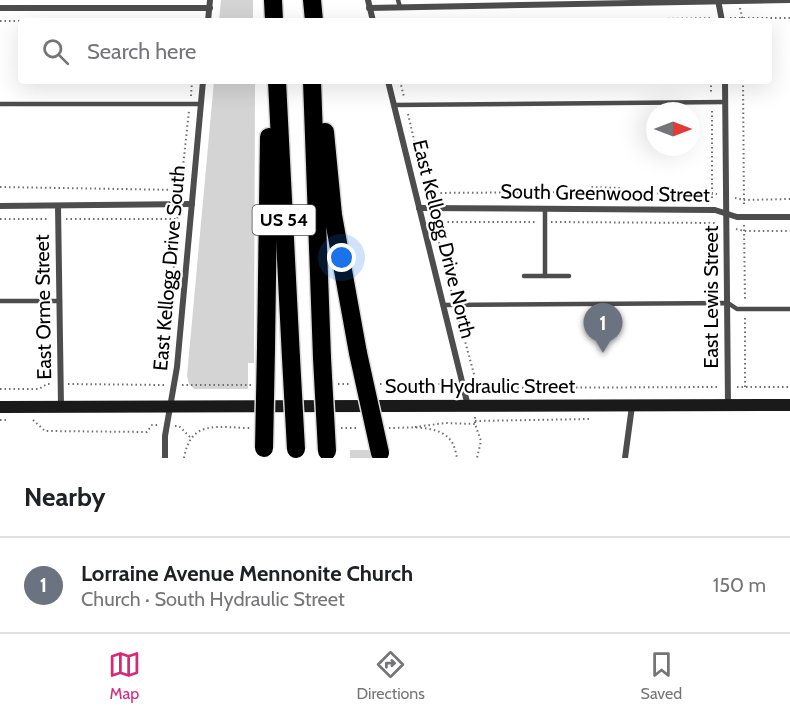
<!DOCTYPE html>
<html lang="en">
<head>
<meta charset="utf-8">
<style>
	:root { --surface:#fff; --page:#f6f6f6; --text:#202124; --muted:#757577; --line:#e0e0e0; --accent:#db2777 }
	body { margin:0; font-family:Cabin,sans-serif; background:var(--page); color:var(--text) }
	.compass { position:absolute; left:646px; top:102px; width:54px; height:54px; border-radius:50%; background:var(--surface); box-shadow:0 6px 24px #0002; rotate:90deg }
	.you { position:absolute; left:342px; top:258px; width:21px; height:21px; margin:-15px; border:4px solid #fff; border-radius:50%; background:#1a73e8; box-shadow:0 0 0 9px #1a73e833 }
	.badge { display:grid; place-items:center; width:39px; height:39px; border-radius:50%; background:var(--accent); color:#fff; font-size:20px; font-weight:700 }
	.pin { position:absolute; translate:-50% -50px; filter:drop-shadow(0 2px 3px #0008) }
	.pin::after { content:''; position:absolute; top:32px; width:21px; height:18px; background:inherit; clip-path:polygon(0 0,100% 0,50% 100%) }
	.list { margin:0; padding:0; list-style:none }
	h2 { display:flex; justify-content:space-between; align-items:center; height:78px; margin:0; padding:0 24px; font-size:26px }
	h2 small { font-size:20px; font-weight:400; color:var(--muted) }
	.list li { display:grid; grid-template-columns:39px 1fr auto; gap:18px; align-items:center; box-sizing:border-box; height:96px; padding:0 24px; border-top:2px solid var(--line) }
	.list b { display:block; font-size:22px; white-space:nowrap }
	.list p { margin:0; font-size:20px; white-space:nowrap; color:var(--muted) }
	.list em { font-size:20px; font-style:normal; color:var(--muted) }
	.icon { flex:none; width:33px; height:33px; fill:none; stroke:currentColor; stroke-width:2; stroke-linecap:round; stroke-linejoin:round }
	.map { position:relative; flex:none; width:790px; height:458px; overflow:hidden }
	.search { position:absolute; background:var(--surface); box-shadow:0 6px 24px #0002; left:18px; right:18px; top:18px; height:66px; display:flex; align-items:center; gap:15px; box-sizing:border-box; padding:0 21px; border-radius:6px; color:var(--muted); font-size:22px }
	.sheet { height:174px; background:var(--surface) }
	nav { display:flex; justify-content:space-around; align-items:center; box-sizing:border-box; height:84px; border-top:2px solid var(--line); background:var(--surface); font-size:16px; color:var(--muted) }
	nav a { display:grid; justify-items:center; gap:3px }
	nav .on { color:var(--accent) }
	.map>svg:first-child { display:block }
</style>
</head>
<body>
<div class="map">
<svg width="790" height="458" viewBox="0 0 790 458">
	<rect width="100%" height="100%" fill="#fff"/>
	<g fill="#d4d4d4">
		<polygon points="221,0 253,0 253,21 219,21"/>
		<polygon points="214,81 255,81 254,363 248,363 248,389 194,389 189,384 187,376"/>
		<polygon points="350,450 370,450 372,458 350,458"/>
	</g>
	<g fill="none" stroke-linecap="round" stroke-linejoin="round">
		<g stroke="#dbdbdb" stroke-width="21">
			<g id="highway">
				<polyline points="273,0 274,21"/>
				<polyline points="312,0 314,21"/>
				<polyline points="277,81 291,358"/>
				<polyline points="312,81 322,358"/>
				<polyline points="325,132 333,215 358,353"/>
				<polyline points="266,348 269,137"/>
			</g>
		</g>
		<g stroke="#6f6f6f" stroke-width="2" stroke-dasharray="1.5 3" stroke-linecap="butt">
			<polyline points="740,8 743,21"/>
			<polyline points="730,18 790,18"/>
			<polyline points="0,21 21,21"/>
			<polyline points="71,21 197,21"/>
			<polyline points="390,21 513,21"/>
			<polyline points="560,21 712,18"/>
			<polyline points="400,81 404,97"/>
			<polyline points="711,81 711,93"/>
			<polyline points="743,81 744,207"/>
			<polyline points="191,96 192,81"/>
			<polyline points="712,111 712,201"/>
			<polyline points="408,114 428,199"/>
			<polyline points="0,187 180,190"/>
			<polyline points="427,193 586,192 591,187 619,188 626,193 717,194"/>
			<polyline points="180,194 189,111"/>
			<polyline points="735,198 744,200 790,199"/>
			<polyline points="432,216 453,298"/>
			<polyline points="0,219 48,219"/>
			<polyline points="66,219 177,219"/>
			<polyline points="434,222 537,222"/>
			<polyline points="551,222 716,223"/>
			<polyline points="744,225 745,300"/>
			<polyline points="736,229 744,231 790,231"/>
			<polyline points="457,312 477,385"/>
			<polyline points="745,318 745,387"/>
			<polyline points="166,371 178,212"/>
			<polyline points="68,384 165,385"/>
			<polyline points="338,384 351,384"/>
			<polyline points="380,384 453,384"/>
			<polyline points="182,385 252,385"/>
			<polyline points="470,385 477,385 476,394"/>
			<polyline points="737,387 790,387"/>
			<polyline points="477,388 720,387"/>
			<polyline points="0,389 39,389 47,384 51,384"/>
			<polyline points="475,417 475,424 481,441 477,458"/>
			<polyline points="0,420 9,420"/>
			<polyline points="33,420 45,431 147,432 152,425 158,425"/>
			<polyline points="475,421 589,419"/>
			<polyline points="175,426 179,426 191,438"/>
			<polyline points="415,427 445,423 475,424"/>
			<polyline points="341,428 359,428"/>
			<path d="M 389,428 C 408,428 442,423 453,444 C 455,448 456,454 457,458"/>
			<path d="M 184,458 C 191,418 219,428 251,428"/>
		</g>
		<g stroke="#4d4d4d" stroke-width="4.5">
			<polyline points="398,0 400,7"/>
			<polyline points="0,104 201,104"/>
			<polyline points="394,105 725,102"/>
			<polyline points="545,209 545,276 569,276"/>
			<polyline points="524,276 545,276"/>
			<polyline points="0,301 60,301"/>
			<polyline points="444,305 728,303 737,309 790,309"/>
		</g>
		<g stroke="#4d4d4d" stroke-width="6">
			<polyline points="368,0 373,21"/>
			<polyline points="718,0 722,21"/>
			<polyline points="0,8 210,8"/>
			<polyline points="369,8 790,0"/>
			<polyline points="208,21 210,0"/>
			<polyline points="388,81 468,406"/>
			<polyline points="725,81 728,405"/>
			<polyline points="0,206 192,204"/>
			<polyline points="58,206 61,406"/>
			<polyline points="419,208 715,210 737,217 790,217"/>
			<polyline points="165,458 165,436 177,367 203,81"/>
			<polyline points="625,458 632,406"/>
		</g>
		<polyline stroke="#1a1a1a" stroke-width="12" points="0,407 790,405"/>
		<use href="#highway" stroke="#000" stroke-width="18"/>
		<g stroke="#dbdbdb" stroke-width="21" stroke-linecap="butt">
			<g id="highway-bridge">
				<polyline points="358,353 380,453"/>
				<polyline points="291,358 296,449"/>
				<polyline points="322,358 327,451"/>
				<polyline points="264,448 266,348"/>
			</g>
		</g>
		<use href="#highway-bridge" stroke="#000" stroke-width="18"/>
	</g>
	<g text-anchor="middle" dominant-baseline="central" stroke-width="4.5" stroke-linejoin="round" paint-order="stroke">
		<rect fill="#fff" stroke="#4c4c4c" stroke-width="1.5" x="252.5" y="205" width="63" height="30" rx="4.5"/>
		<g font-size="18" font-weight="bold" fill="#000">
			<text x="284" y="220">US 54</text>
		</g>
		<g font-size="20" fill="#000" stroke="#fff">
			<text transform="translate(605 193) rotate(1)">South Greenwood Street</text>
			<text transform="translate(444 239) rotate(76)">East Kellogg Drive North</text>
			<text transform="translate(169 268) rotate(-85)">East Kellogg Drive South</text>
			<text transform="translate(711 297) rotate(-90)">East Lewis Street</text>
			<text transform="translate(43 307) rotate(-91)">East Orme Street</text>
			<text x="480" y="386">South Hydraulic Street</text>
		</g>
	</g>
</svg>
<svg class="compass" viewBox="-18 -18 36 36"><path d="M0-13l5 13h-10z" fill="#e53935"/><path d="M0 13l5-13h-10z" fill="#757577"/></svg>
<div class="you"></div>
<div class="pin badge" style="left:603px;top:353px;background:#6b7280">1</div>
<div class="search"><svg class="icon" aria-label="search" viewBox="0 0 24 24"><circle cx="10" cy="10" r="6"/><path d="M15 15l6 6"/></svg>Search here</div>
</div>
<section class="sheet">
<h2>Nearby<small></small></h2>
<ul class="list">
<li><span class="badge" style="background:#6b7280">1</span><div><b>Lorraine Avenue Mennonite Church</b><p>Church · South Hydraulic Street</p></div><em>150 m</em></li>
</ul>
</section>
<nav>
<a class="on"><svg class="icon" aria-label="map" viewBox="0 0 24 24"><path d="M3 6l6-2 6 2 6-2v14l-6 2-6-2-6 2zM9 4v14M15 6v14"/></svg>Map</a>
<a><svg class="icon" aria-label="directions" viewBox="0 0 24 24"><path d="M12 3l9 9-9 9-9-9zM9 14v-3h6M13 9l2 2-2 2"/></svg>Directions</a>
<a><svg class="icon" aria-label="saved" viewBox="0 0 24 24"><path d="M7 4h10v16l-5-4-5 4z"/></svg>Saved</a>
</nav>
</body>
</html>
